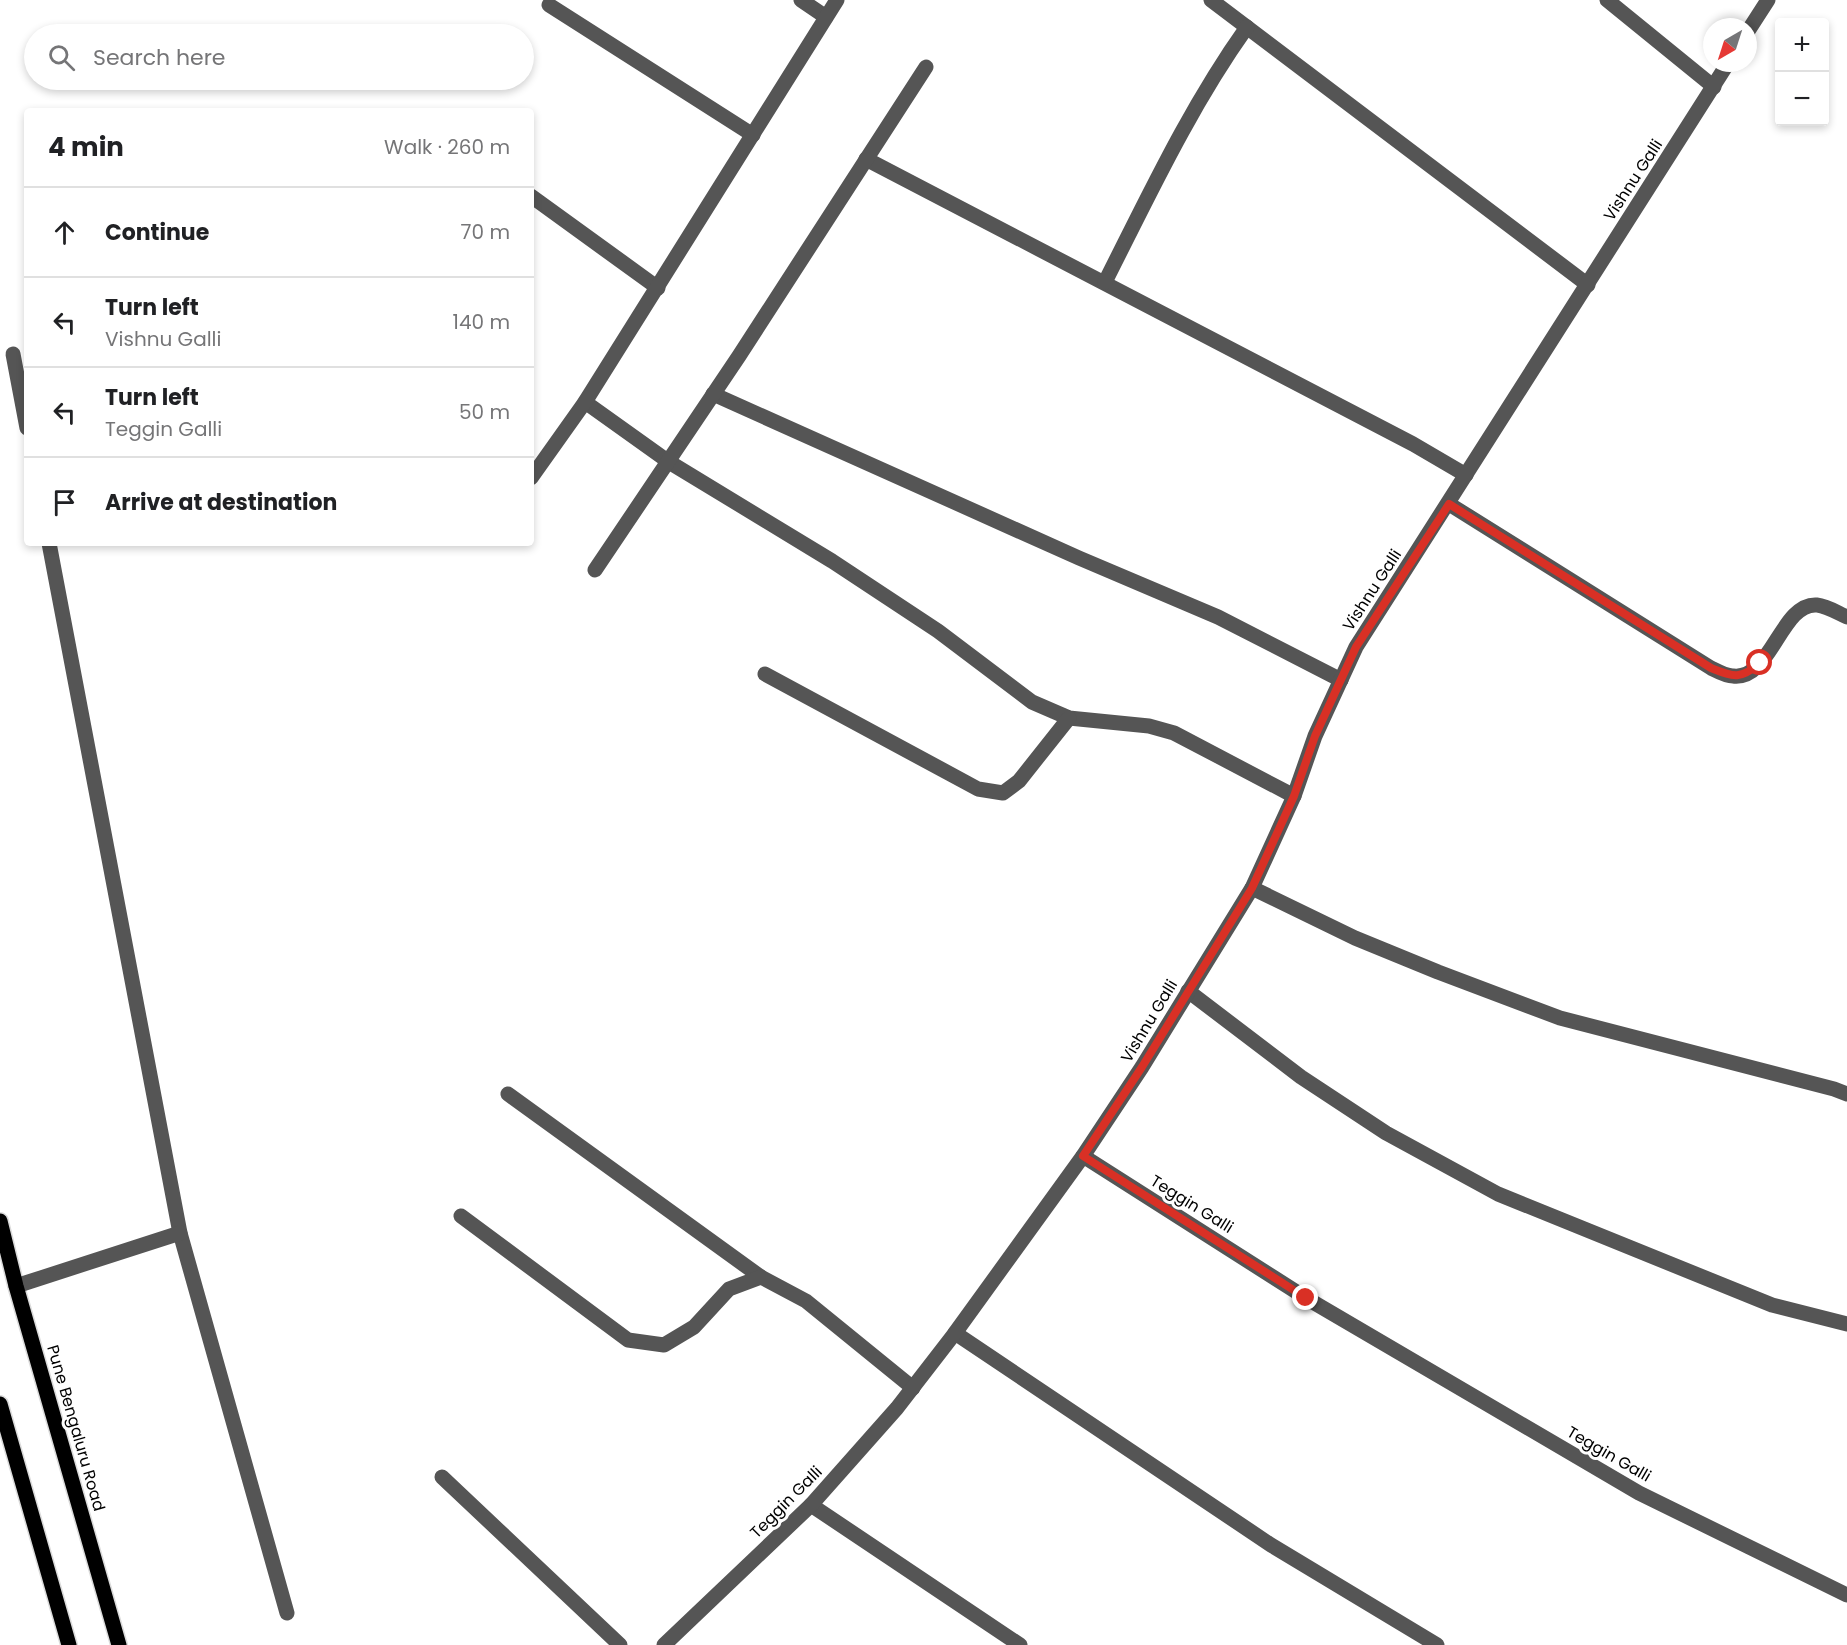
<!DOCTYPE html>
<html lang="en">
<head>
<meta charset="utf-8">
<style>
	:root { --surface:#fff; --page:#f2f2f2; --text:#202124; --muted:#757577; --line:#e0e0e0 }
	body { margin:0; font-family:Poppins,sans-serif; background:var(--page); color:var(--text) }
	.controls { position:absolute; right:18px; top:18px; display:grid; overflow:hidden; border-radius:6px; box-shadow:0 3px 9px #0003 }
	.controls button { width:54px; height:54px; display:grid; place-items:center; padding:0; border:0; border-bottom:2px solid var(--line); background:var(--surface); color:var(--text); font:30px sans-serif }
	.compass { position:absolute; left:1703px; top:18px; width:54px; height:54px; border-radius:50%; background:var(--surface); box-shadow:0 3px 9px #0003; rotate:219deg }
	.stop { position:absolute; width:18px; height:18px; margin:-14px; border:4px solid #d93025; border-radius:50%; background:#fff }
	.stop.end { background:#d93025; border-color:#fff; box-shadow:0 2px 6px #0008 }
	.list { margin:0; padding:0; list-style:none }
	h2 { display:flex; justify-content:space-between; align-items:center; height:78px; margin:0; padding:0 24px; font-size:26px }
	h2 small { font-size:20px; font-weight:400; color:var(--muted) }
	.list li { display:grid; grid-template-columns:39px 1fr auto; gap:18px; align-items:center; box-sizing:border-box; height:90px; padding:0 24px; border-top:2px solid var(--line) }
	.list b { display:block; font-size:22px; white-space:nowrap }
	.list p { margin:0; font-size:20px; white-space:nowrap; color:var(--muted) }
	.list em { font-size:20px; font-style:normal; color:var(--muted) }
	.icon { flex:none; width:33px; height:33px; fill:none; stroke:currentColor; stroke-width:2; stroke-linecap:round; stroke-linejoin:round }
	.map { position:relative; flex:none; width:1847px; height:1645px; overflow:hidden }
	.search { position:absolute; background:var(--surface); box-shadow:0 3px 9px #0003; left:24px; top:24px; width:510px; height:66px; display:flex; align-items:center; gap:15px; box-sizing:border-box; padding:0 21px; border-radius:33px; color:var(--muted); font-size:22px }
	.panel { position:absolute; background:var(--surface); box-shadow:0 3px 9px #0003; left:24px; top:108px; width:510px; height:438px; border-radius:6px }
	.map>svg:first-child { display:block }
</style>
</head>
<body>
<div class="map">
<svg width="1847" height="1645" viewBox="0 0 1847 1645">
	<rect width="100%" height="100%" fill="#fff"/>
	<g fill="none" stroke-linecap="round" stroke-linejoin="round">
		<g stroke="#dbdbdb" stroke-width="18">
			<g id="major">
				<polyline points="0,1221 16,1286 119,1645"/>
				<polyline points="0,1404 69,1645"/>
			</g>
		</g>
		<g stroke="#555" stroke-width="15">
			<polyline points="801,0 826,17"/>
			<polyline points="1211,0 1588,285"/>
			<polyline points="1607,0 1714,87"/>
			<polyline points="549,5 753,135"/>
			<polyline points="1748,31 1768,0"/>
			<polyline points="866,159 1413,444 1466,475"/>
			<polyline points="531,196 658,288"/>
			<path d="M 1105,282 C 1149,195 1190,107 1247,27"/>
			<polyline points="13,354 27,428"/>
			<polyline points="713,394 1079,558 1218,617 1341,680"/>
			<polyline points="585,402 669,462 832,561 938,631 1032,702 1069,718 1149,726 1174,733 1294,796"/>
			<polyline points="531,478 585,402 837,0"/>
			<path d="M 1449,504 L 1711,668 C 1717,671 1726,676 1733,676 C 1771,681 1781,602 1817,605 C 1827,606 1838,613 1847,617"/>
			<polyline points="49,543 180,1233 287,1613"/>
			<polyline points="595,570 739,356 926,67"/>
			<polyline points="765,674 978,789 1003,793 1019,781 1069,718"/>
			<polyline points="1252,888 1355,938 1438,972 1560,1018 1834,1089 1847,1094"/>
			<polyline points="1188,991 1301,1077 1386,1133 1498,1194 1772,1305 1847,1324"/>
			<polyline points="508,1094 761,1277"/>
			<polyline points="1083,1156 1306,1298 1639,1493 1847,1595"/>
			<polyline points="461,1216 628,1340 664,1345 694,1327 729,1289 761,1277 806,1301 913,1388"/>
			<polyline points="16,1286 180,1233"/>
			<polyline points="955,1333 1271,1545 1437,1645"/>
			<polyline points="442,1477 620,1645"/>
			<polyline points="811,1505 1020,1645"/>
			<polyline points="664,1645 811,1505 897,1408 955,1333 1083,1156 1142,1067 1252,888 1294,796 1315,736 1356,647 1728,63"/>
		</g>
		<use href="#major" stroke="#000" stroke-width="15"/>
	</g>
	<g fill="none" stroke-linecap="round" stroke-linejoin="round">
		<path stroke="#d93025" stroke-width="8" d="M 1306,1298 L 1083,1156 L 1142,1067 L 1252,888 L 1294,796 L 1315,736 L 1356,647 L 1449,504 L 1711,668 C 1734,677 1740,680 1760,663"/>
	</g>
	<g text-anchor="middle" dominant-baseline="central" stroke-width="6" stroke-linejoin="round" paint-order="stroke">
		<g font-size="16" fill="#000" stroke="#fff">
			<text transform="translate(1633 180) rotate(-57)">Vishnu Galli</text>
			<text transform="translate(1372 590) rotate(-57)">Vishnu Galli</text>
			<text transform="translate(1149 1021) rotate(-59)">Vishnu Galli</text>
			<text transform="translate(1192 1204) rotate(32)">Teggin Galli</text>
			<text transform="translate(76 1428) rotate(74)">Pune Bengaluru Road</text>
			<text transform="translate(1609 1454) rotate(30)">Teggin Galli</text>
			<text transform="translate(786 1502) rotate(-45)">Teggin Galli</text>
		</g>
	</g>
</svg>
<div class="controls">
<button>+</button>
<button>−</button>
</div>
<svg class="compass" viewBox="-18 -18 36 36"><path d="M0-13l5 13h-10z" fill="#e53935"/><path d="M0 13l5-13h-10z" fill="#757577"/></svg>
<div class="stop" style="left:1760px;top:663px"></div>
<div class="stop end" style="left:1306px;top:1298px"></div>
<div class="search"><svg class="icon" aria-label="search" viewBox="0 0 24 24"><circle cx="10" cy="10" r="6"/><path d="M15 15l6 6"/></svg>Search here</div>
<section class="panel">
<h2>4 min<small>Walk · 260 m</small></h2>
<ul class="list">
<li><svg class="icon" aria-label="ahead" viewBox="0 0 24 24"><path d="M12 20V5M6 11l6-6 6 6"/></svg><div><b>Continue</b></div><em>70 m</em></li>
<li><svg class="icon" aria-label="left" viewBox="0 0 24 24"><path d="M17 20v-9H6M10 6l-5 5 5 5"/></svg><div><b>Turn left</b><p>Vishnu Galli</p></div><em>140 m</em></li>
<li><svg class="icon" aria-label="left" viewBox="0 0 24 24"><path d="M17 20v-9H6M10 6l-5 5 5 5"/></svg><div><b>Turn left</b><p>Teggin Galli</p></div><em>50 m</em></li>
<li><svg class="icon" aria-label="arrive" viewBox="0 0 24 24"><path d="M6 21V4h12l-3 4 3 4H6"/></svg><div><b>Arrive at destination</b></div></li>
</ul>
</section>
</div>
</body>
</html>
